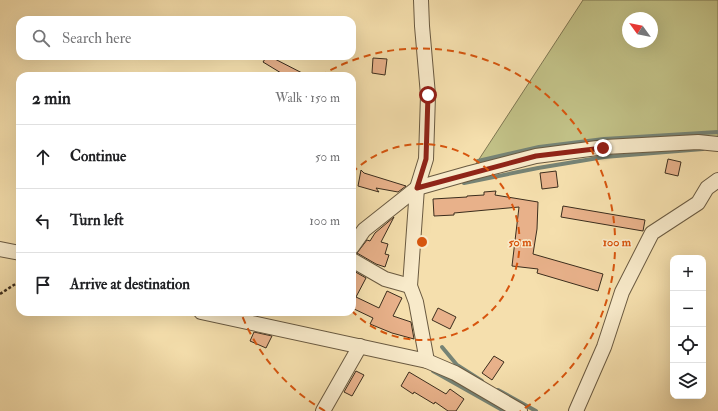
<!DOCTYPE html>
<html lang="en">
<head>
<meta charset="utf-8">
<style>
	:root { --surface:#fff; --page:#f6f6f6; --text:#202124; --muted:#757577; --line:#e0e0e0 }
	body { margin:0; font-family:"IM FELL Double Pica",serif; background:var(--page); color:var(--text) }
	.controls { position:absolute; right:12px; bottom:12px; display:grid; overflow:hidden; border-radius:8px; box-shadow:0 4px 16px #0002 }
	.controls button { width:36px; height:36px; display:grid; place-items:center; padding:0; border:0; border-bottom:1px solid var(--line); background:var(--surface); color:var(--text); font:20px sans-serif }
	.compass { position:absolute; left:622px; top:12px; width:36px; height:36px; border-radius:50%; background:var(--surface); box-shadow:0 4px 16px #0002; rotate:303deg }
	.stop { position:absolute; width:12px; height:12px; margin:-9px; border:3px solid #8f2418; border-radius:50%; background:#fff }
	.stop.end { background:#8f2418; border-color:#fff; box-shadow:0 1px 4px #0008 }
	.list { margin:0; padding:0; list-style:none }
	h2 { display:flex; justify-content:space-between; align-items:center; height:52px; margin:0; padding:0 16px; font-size:17px }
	h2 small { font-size:13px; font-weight:400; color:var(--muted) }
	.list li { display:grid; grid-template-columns:26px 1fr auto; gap:12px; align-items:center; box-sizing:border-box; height:64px; padding:0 16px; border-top:1px solid var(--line) }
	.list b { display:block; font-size:15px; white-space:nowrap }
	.list em { font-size:13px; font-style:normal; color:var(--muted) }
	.icon { flex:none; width:22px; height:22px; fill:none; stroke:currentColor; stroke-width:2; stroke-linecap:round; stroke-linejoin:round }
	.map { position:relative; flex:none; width:718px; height:411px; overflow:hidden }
	.search { position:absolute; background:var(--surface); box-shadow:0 4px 16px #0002; left:16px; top:16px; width:340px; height:44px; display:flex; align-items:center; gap:10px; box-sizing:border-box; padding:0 14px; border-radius:12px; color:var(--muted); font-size:15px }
	.panel { position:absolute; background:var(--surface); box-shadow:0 4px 16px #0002; left:16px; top:72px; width:340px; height:244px; border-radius:12px }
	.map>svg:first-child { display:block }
</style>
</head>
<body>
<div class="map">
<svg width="718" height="411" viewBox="0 0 718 411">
	<rect width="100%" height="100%" fill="#f5dfad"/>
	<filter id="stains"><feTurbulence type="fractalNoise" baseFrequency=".005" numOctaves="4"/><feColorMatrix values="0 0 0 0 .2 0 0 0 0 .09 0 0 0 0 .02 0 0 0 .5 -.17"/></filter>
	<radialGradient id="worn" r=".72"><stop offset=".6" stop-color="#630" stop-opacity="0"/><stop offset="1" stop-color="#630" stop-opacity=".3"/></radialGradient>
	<path fill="#c1c086" stroke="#7e7652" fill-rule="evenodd" d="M 583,0 L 718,0 L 718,144 L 603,147 L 470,173 ZM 628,18 L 652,18 L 652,42 L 628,42 Z"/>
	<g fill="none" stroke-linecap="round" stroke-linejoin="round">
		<g stroke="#768375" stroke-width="4">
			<polyline points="478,161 539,147 604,139 718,132"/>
			<polyline points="464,183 538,168 604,157 703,149"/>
			<polyline points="442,347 457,365 482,381"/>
			<polyline points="433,371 504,411"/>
			<polyline points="498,390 536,411"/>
		</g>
	</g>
	<g fill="#e8b18a" stroke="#3b2d1d">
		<polygon points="267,56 269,56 308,76 286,76 263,62"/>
		<polygon points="373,58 387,59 385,75 372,73"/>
		<polygon points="668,159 681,162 678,176 665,173"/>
		<polygon points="361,170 364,173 406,186 398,192 376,188 379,192 358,186"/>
		<polygon points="556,171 558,187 542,189 540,173"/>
		<polygon points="496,191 495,195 538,202 537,229 533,254 603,274 598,291 537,273 538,269 512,266 519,207 454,213 454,215 434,216 433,199 467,197 467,196 484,195 484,192"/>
		<polygon points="563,206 645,220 643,231 561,217"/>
		<polygon points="394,217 381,242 388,244 385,254 389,255 385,267 376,264 357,253 367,240 370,241 375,233"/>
		<polygon points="352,270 366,278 356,297 379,308 387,291 402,298 393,316 411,322 414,339 392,333 370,324 373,318 352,308"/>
		<polygon points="438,308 456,317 450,329 432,320"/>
		<polygon points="254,332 272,336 266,348 250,341"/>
		<polygon points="494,356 504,362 492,380 482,373"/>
		<polygon points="356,371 364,375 352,396 344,392"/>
		<polygon points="409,372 446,394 450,389 464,399 456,411 448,411 435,402 434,404 414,392 413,394 401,386"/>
	</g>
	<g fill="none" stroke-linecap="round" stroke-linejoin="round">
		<g stroke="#6a5a41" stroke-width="16">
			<g id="street">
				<polyline points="421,0 422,26 428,95 426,159 417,188 410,286 416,302 427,361"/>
				<polyline points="352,247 364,230 417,188 470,173 536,156 605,147 698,142 718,144"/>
				<polyline points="0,249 20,253"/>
				<polyline points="352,260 385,279 410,286"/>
				<polyline points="201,312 427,361 455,373 520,411"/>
				<polyline points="323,411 360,346"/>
				<polyline points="576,411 604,347 622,292 652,233 698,203 707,188 718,180"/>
			</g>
		</g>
		<polyline stroke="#3b2d1d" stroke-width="2.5" stroke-dasharray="3 2" stroke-linecap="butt" points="0,294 20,281"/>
		<use href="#street" stroke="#f8eaca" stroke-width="14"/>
	</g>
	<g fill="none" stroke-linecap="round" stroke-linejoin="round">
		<polyline stroke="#8f2418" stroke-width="5" points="428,95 426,159 417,188 536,156 603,148"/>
	</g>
	<g fill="none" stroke="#d7550e" stroke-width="2" stroke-dasharray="7 5">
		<path d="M352 173A98 98 0 1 1 352 311"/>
		<path d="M325 411A195 195 0 0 1 241 313M320 76A195 195 0 1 1 520 411"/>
	</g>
	<circle cx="422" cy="242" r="6" fill="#d7550e" stroke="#f8eaca" stroke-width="2"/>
	<g font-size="12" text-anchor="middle" font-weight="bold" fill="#d7550e" stroke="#f8eaca" stroke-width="3" stroke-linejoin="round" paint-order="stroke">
		<text x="520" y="246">50 m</text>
		<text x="617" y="246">100 m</text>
	</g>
	<rect width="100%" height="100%" filter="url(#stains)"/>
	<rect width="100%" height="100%" fill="url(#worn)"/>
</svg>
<div class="controls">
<button>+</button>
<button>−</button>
<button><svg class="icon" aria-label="locate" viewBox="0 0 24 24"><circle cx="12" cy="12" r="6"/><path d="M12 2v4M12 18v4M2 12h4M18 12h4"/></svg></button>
<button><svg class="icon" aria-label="layers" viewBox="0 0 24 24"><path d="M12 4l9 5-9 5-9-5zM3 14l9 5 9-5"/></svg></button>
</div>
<svg class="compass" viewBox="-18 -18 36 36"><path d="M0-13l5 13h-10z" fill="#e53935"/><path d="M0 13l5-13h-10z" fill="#757577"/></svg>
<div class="stop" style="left:428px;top:95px"></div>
<div class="stop end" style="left:603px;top:148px"></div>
<div class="search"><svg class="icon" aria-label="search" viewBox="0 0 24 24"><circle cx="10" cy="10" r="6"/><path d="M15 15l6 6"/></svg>Search here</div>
<section class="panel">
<h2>2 min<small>Walk · 150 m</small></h2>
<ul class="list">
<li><svg class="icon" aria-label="ahead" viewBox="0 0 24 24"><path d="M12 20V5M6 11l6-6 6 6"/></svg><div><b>Continue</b></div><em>50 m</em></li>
<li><svg class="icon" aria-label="left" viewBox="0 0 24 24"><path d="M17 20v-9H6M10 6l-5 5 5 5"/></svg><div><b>Turn left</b></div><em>100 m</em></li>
<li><svg class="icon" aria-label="arrive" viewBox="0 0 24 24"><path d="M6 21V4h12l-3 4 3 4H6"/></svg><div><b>Arrive at destination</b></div></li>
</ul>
</section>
</div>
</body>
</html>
